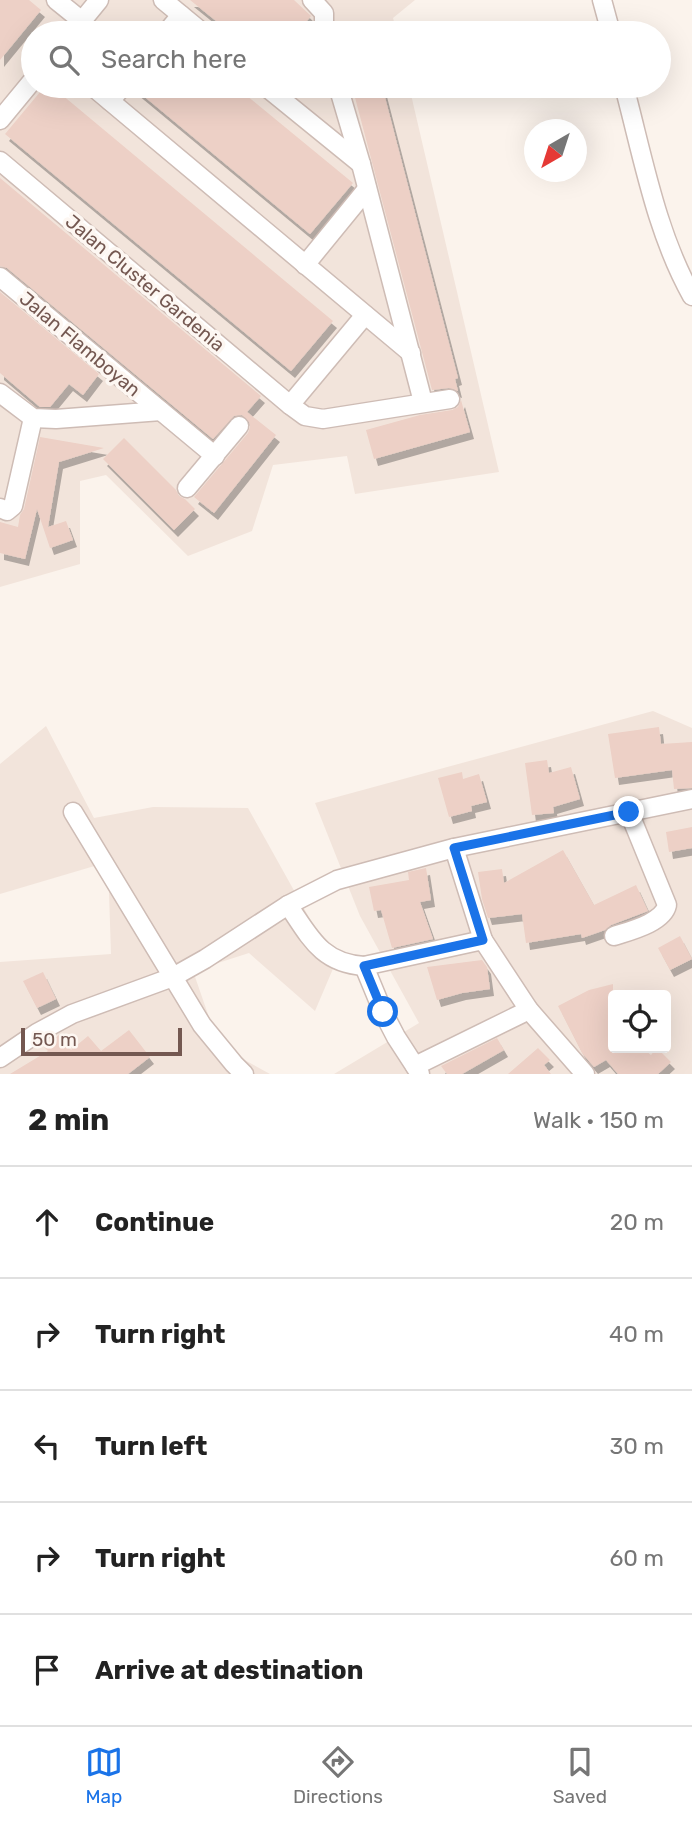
<!DOCTYPE html>
<html lang="en">
<head>
<meta charset="utf-8">
<style>
	:root { --surface:#fff; --page:#f2f2f2; --text:#222; --muted:#767676; --line:#e0e0e0; --accent:#1a73e8 }
	body { margin:0; font-family:Rubik,sans-serif; background:var(--page); color:var(--text) }
	.controls { position:absolute; right:21px; bottom:21px; display:grid; overflow:hidden; border-radius:7px; box-shadow:0 7px 28px #0002 }
	.controls button { width:63px; height:63px; display:grid; place-items:center; padding:0; border:0; border-bottom:2px solid var(--line); background:var(--surface); color:var(--text); font:35px sans-serif }
	.compass { position:absolute; left:524px; top:119px; width:63px; height:63px; border-radius:50%; background:var(--surface); box-shadow:0 7px 28px #0002; rotate:219deg }
	.scale { position:absolute; left:21px; bottom:18px; width:161px; box-sizing:border-box; padding-left:7px; border:4px solid #745851; border-top:0; font-size:19px; line-height:24px; white-space:nowrap; color:#745851; -webkit-text-stroke:5px #fdf7f2; paint-order:stroke }
	.stop { position:absolute; width:21px; height:21px; margin:-16px; border:5px solid #1a73e8; border-radius:50%; background:#fff }
	.stop.end { background:#1a73e8; border-color:#fff; box-shadow:0 2px 7px #0008 }
	.list { margin:0; padding:0; list-style:none }
	h2 { display:flex; justify-content:space-between; align-items:center; height:91px; margin:0; padding:0 28px; font-size:30px }
	h2 small { font-size:23px; font-weight:400; color:var(--muted) }
	.list li { display:grid; grid-template-columns:46px 1fr auto; gap:21px; align-items:center; box-sizing:border-box; height:112px; padding:0 28px; border-top:2px solid var(--line) }
	.list b { display:block; font-size:26px; white-space:nowrap }
	.list em { font-size:23px; font-style:normal; color:var(--muted) }
	.icon { flex:none; width:38px; height:38px; fill:none; stroke:currentColor; stroke-width:2; stroke-linecap:round; stroke-linejoin:round }
	.map { position:relative; flex:none; width:692px; height:1074px; overflow:hidden }
	.search { position:absolute; background:var(--surface); box-shadow:0 7px 28px #0002; left:21px; right:21px; top:21px; height:77px; display:flex; align-items:center; gap:18px; box-sizing:border-box; padding:0 24px; border-radius:38px; color:var(--muted); font-size:26px }
	.sheet { height:651px; background:var(--surface) }
	nav { display:flex; justify-content:space-around; align-items:center; box-sizing:border-box; height:98px; border-top:2px solid var(--line); background:var(--surface); font-size:19px; color:var(--muted) }
	nav a { display:grid; justify-items:center; gap:4px }
	nav .on { color:var(--accent) }
	.map>svg:first-child { display:block }
</style>
</head>
<body>
<div class="map">
<svg width="692" height="1074" viewBox="0 0 692 1074">
	<defs>
		<filter id="shadow"><feDropShadow dx="4" dy="7" stdDeviation="0" flood-color="#0004"/></filter>
	</defs>
	<rect width="100%" height="100%" fill="#fbf3ec"/>
	<g fill="#f2e4db" fill-rule="evenodd">
		<polygon points="0,0 415,0 393,18 397,33 33,33 33,86 409,86 499,472 355,494 347,456 273,465 252,531 188,556 106,475 80,481 80,564 0,587"/>
		<path d="M 653,711 L 692,728 L 692,1074 L 334,1074 L 419,1023 L 360,916 L 315,803 ZM 613,995 L 666,995 L 666,1048 L 613,1048 Z"/>
		<polygon points="46,726 94,818 153,807 248,808 335,964 315,1011 249,953 193,971 219,1046 270,1074 0,1074 0,962 111,954 108,862 0,894 0,764"/>
	</g>
	<g fill="#edd0c6" filter="url(#shadow)">
		<polygon points="0,0 29,0 41,10 0,60"/>
		<polygon points="190,0 294,0 311,16 297,33 231,33"/>
		<polygon points="45,86 51,86 61,94 333,321 291,371 5,134"/>
		<polygon points="134,86 235,86 353,183 310,234 134,88"/>
		<polygon points="352,86 382,86 458,378 455,379 458,391 449,388 432,390"/>
		<polygon points="0,178 261,396 247,412 276,435 214,513 194,497 248,433 250,427 249,422 242,415 234,416 213,439 7,268 0,266"/>
		<polygon points="0,292 99,374 83,395 69,384 50,407 40,407 0,373"/>
		<polygon points="461,400 470,432 374,459 366,430 420,415 452,410 458,407"/>
		<polygon points="40,437 104,448 59,462 48,527 66,521 73,540 50,548 37,509 25,559 0,553 0,522 18,527 20,515 24,509"/>
		<polygon points="124,438 176,490 179,496 185,499 195,509 174,530 103,459"/>
		<polygon points="659,727 661,744 692,742 692,788 674,789 672,770 615,778 608,734"/>
		<polygon points="547,760 549,773 571,767 580,799 553,807 554,813 532,815 525,763"/>
		<polygon points="462,772 463,779 479,774 487,802 471,806 472,811 449,817 438,778"/>
		<polygon points="692,827 692,848 669,852 666,832"/>
		<polygon points="563,850 594,905 636,885 648,911 611,925 605,930 582,938 581,934 526,943 522,914 488,918 482,899 478,872 502,869 504,883"/>
		<polygon points="426,868 431,900 420,902 433,939 392,948 381,910 374,911 369,887 409,880 408,872"/>
		<polygon points="680,936 692,959 670,970 658,948"/>
		<polygon points="482,960 487,967 490,989 462,993 437,1000 427,967"/>
		<polygon points="43,972 56,999 37,1008 23,981"/>
		<polygon points="613,984 613,1048 642,1048 651,1055 657,1048 671,1062 658,1074 618,1074 606,1060 594,1067 582,1053 558,1006 589,990"/>
		<polygon points="129,1030 150,1057 128,1074 10,1074 48,1051 44,1047 59,1035 71,1050 88,1036 101,1051"/>
		<polygon points="497,1038 504,1050 462,1074 447,1074 441,1066"/>
		<polygon points="538,1048 550,1060 544,1065 551,1074 508,1074"/>
	</g>
	<g fill="none" stroke-linecap="round" stroke-linejoin="round">
		<g stroke="#cebcb5" stroke-width="21">
			<g id="minor">
				<polyline points="56,0 82,21"/>
				<polyline points="163,0 203,33"/>
				<polyline points="312,0 324,13 324,33"/>
				<polyline points="602,0 611,33"/>
				<polyline points="72,33 99,0"/>
				<polyline points="166,33 181,15"/>
				<polyline points="92,86 411,353"/>
				<polyline points="265,86 361,164"/>
				<polyline points="338,86 361,164 423,402"/>
				<path d="M 624,86 C 643,157 656,232 692,296"/>
				<polyline points="110,101 123,86"/>
				<polyline points="0,120 33,80"/>
				<polyline points="0,161 290,405 305,416 323,419 450,399"/>
				<polyline points="305,265 367,189"/>
				<polyline points="0,277 215,456"/>
				<polyline points="0,393 33,418 56,419 161,411"/>
				<polyline points="290,405 365,315"/>
				<polyline points="187,488 239,426"/>
				<polyline points="0,508 7,511 13,506 33,418"/>
				<polyline points="73,812 202,1025 234,1064 244,1074"/>
				<polyline points="454,848 483,940"/>
				<path d="M 288,905 C 310,937 321,963 364,966 L 483,940 L 529,1010 L 585,1074"/>
				<path d="M 614,936 C 629,931 663,923 667,905 L 629,812"/>
				<polyline points="364,966 383,1012 396,1037 420,1074"/>
				<polyline points="0,1058 37,1033 72,1014 173,977 205,959 288,905 337,880 454,848 692,799"/>
				<polyline points="415,1066 529,1010"/>
			</g>
		</g>
		<use href="#minor" stroke="#fff" stroke-width="18"/>
	</g>
	<g fill="none" stroke-linecap="round" stroke-linejoin="round">
		<polyline stroke="#1a73e8" stroke-width="9" points="383,1012 364,966 483,940 454,848 629,812"/>
	</g>
	<g text-anchor="middle" dominant-baseline="central" stroke-width="7" stroke-linejoin="round" paint-order="stroke">
		<g font-size="19" fill="#745851" stroke="#fdf7f2">
			<text transform="translate(145 283) rotate(40)">Jalan Cluster Gardenia</text>
			<text transform="translate(80 344) rotate(40)">Jalan Flamboyan</text>
		</g>
	</g>
</svg>
<div class="controls">
<button><svg class="icon" aria-label="locate" viewBox="0 0 24 24"><circle cx="12" cy="12" r="6"/><path d="M12 2v4M12 18v4M2 12h4M18 12h4"/></svg></button>
</div>
<svg class="compass" viewBox="-18 -18 36 36"><path d="M0-13l5 13h-10z" fill="#e53935"/><path d="M0 13l5-13h-10z" fill="#767676"/></svg>
<div class="scale">50 m</div>
<div class="stop" style="left:383px;top:1012px"></div>
<div class="stop end" style="left:629px;top:812px"></div>
<div class="search"><svg class="icon" aria-label="search" viewBox="0 0 24 24"><circle cx="10" cy="10" r="6"/><path d="M15 15l6 6"/></svg>Search here</div>
</div>
<section class="sheet">
<h2>2 min<small>Walk · 150 m</small></h2>
<ul class="list">
<li><svg class="icon" aria-label="ahead" viewBox="0 0 24 24"><path d="M12 20V5M6 11l6-6 6 6"/></svg><div><b>Continue</b></div><em>20 m</em></li>
<li><svg class="icon" aria-label="right" viewBox="0 0 24 24"><path d="M7 20v-9h11M14 6l5 5-5 5"/></svg><div><b>Turn right</b></div><em>40 m</em></li>
<li><svg class="icon" aria-label="left" viewBox="0 0 24 24"><path d="M17 20v-9H6M10 6l-5 5 5 5"/></svg><div><b>Turn left</b></div><em>30 m</em></li>
<li><svg class="icon" aria-label="right" viewBox="0 0 24 24"><path d="M7 20v-9h11M14 6l5 5-5 5"/></svg><div><b>Turn right</b></div><em>60 m</em></li>
<li><svg class="icon" aria-label="arrive" viewBox="0 0 24 24"><path d="M6 21V4h12l-3 4 3 4H6"/></svg><div><b>Arrive at destination</b></div></li>
</ul>
</section>
<nav>
<a class="on"><svg class="icon" aria-label="map" viewBox="0 0 24 24"><path d="M3 6l6-2 6 2 6-2v14l-6 2-6-2-6 2zM9 4v14M15 6v14"/></svg>Map</a>
<a><svg class="icon" aria-label="directions" viewBox="0 0 24 24"><path d="M12 3l9 9-9 9-9-9zM9 14v-3h6M13 9l2 2-2 2"/></svg>Directions</a>
<a><svg class="icon" aria-label="saved" viewBox="0 0 24 24"><path d="M7 4h10v16l-5-4-5 4z"/></svg>Saved</a>
</nav>
</body>
</html>
